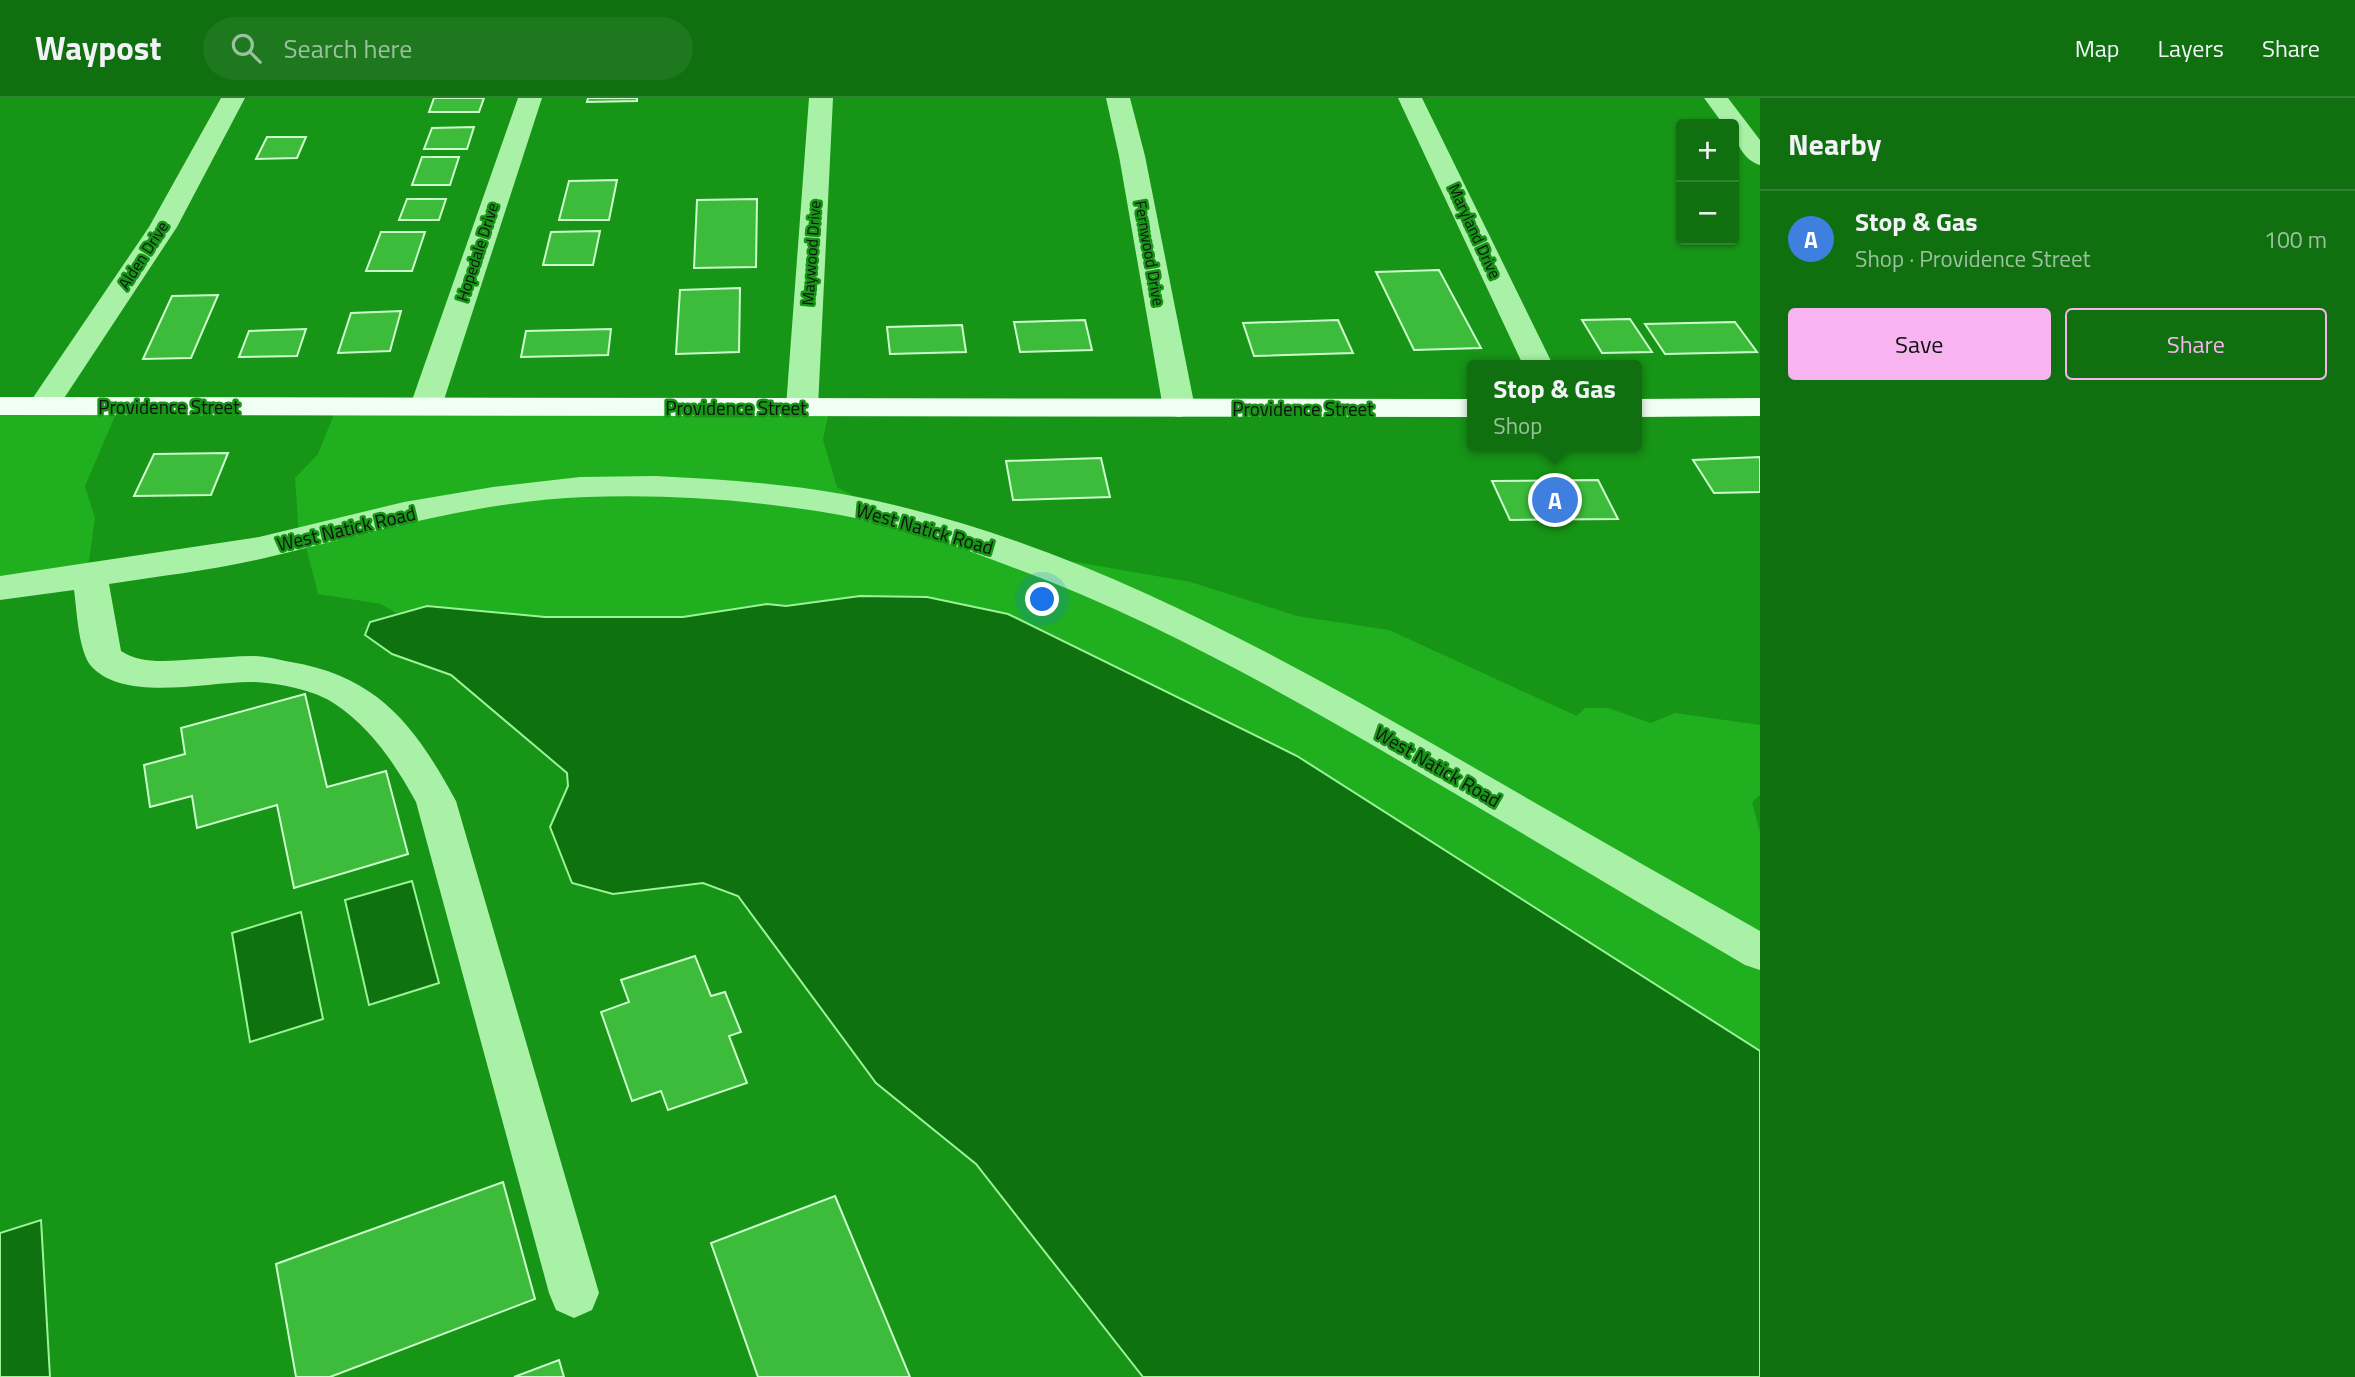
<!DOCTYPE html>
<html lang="en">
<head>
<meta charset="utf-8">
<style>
	:root { --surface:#107010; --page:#1e781e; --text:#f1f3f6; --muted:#9cc19f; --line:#308230; --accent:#f7b4f0 }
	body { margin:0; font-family:"Titillium Web",sans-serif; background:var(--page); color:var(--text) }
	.controls { position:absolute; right:21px; top:21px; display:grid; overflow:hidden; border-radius:7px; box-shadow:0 2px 5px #0004 }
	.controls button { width:63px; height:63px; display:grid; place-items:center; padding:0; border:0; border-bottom:2px solid var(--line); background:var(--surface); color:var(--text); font:35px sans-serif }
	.you { position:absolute; left:1043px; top:502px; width:24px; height:24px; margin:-18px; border:5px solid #fff; border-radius:50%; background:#1a73e8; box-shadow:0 0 0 10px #1a73e833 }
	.badge { display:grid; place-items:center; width:46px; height:46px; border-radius:50%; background:var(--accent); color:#fff; font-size:23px; font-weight:700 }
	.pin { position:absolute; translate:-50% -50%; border:4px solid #fff; box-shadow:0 2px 7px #0006 }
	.popup { position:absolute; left:1467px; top:262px; width:175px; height:91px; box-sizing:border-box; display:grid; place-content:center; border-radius:7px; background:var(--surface); filter:drop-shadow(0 2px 5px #0005); font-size:23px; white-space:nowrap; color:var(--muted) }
	.popup b { font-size:26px; color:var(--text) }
	.popup::after { content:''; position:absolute; left:50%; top:100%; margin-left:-14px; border:14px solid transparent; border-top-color:var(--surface) }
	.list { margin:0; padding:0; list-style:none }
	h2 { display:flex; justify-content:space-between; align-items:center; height:91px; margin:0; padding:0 28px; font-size:30px }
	h2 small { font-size:23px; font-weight:400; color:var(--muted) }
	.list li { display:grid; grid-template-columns:46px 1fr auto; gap:21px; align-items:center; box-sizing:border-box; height:98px; padding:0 28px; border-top:2px solid var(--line) }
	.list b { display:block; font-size:26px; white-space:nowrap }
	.list p { margin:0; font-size:23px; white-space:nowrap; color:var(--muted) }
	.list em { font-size:23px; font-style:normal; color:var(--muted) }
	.actions { display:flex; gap:14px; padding:21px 28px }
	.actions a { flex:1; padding:16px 0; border:2px solid var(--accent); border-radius:7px; text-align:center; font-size:24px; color:var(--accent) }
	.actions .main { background:var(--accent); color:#111 }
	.icon { flex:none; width:38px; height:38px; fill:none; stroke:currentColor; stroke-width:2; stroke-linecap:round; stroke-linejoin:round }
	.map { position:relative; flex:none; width:1760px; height:1279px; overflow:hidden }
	header { display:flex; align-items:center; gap:42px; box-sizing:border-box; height:98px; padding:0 35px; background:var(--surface); border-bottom:2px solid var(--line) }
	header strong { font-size:33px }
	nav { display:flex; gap:38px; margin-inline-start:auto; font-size:24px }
	.search { width:490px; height:63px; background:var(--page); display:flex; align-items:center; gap:18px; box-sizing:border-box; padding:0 24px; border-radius:38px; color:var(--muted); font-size:26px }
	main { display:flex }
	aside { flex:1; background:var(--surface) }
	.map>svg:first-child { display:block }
</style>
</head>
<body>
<header>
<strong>Waypost</strong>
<div class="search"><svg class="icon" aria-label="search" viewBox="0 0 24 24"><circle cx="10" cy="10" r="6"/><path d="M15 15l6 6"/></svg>Search here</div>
<nav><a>Map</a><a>Layers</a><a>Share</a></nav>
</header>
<main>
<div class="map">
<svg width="1760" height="1279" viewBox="0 0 1760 1279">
	<rect width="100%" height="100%" fill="#169516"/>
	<g fill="#20af1e">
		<polygon points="0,309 118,311 85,388 95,420 87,478 0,490"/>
		<polygon points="337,309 829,313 823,342 837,389 870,407 1058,461 1191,484 1297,518 1389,532 1577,618 1585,610 1608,610 1651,625 1675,615 1760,627 1760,697 1752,704 1760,734 1760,953 1297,658 1008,516 927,499 860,498 786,508 767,506 683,519 545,519 427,508 396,515 381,506 318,496 305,445 299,440 295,380 318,356"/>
	</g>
	<g fill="#0e720e" stroke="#9bf498" stroke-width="2">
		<polygon points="860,498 927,499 1008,516 1297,658 1760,953 1760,1279 1143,1279 976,1066 876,985 738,798 703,785 613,796 572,785 550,729 568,688 567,675 451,577 392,556 365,537 370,524 427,508 545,519 683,519 767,506 786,508"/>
		<polygon points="412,783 439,885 369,907 345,802"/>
		<polygon points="301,814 323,921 250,944 232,835"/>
		<polygon points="41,1122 50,1279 0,1279 0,1135"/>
	</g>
	<g fill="#3cbc3a" stroke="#cefccd" stroke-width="2">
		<polygon points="434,0 484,0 479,14 429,14"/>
		<polygon points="588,0 637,0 637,3 587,4"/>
		<polygon points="474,29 467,51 424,51 432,30"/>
		<polygon points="267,39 306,39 297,60 256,61"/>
		<polygon points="422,59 459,59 450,87 412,87"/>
		<polygon points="617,82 609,122 559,122 569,83"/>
		<polygon points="407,101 446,101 439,122 399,122"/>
		<polygon points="757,101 756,169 694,170 697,102"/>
		<polygon points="600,133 593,167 543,167 551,134"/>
		<polygon points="381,134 425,134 412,173 366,173"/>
		<polygon points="1439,172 1481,250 1414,252 1376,174"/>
		<polygon points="740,190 739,254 676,256 680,192"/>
		<polygon points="218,197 191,260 143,261 172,198"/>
		<polygon points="401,213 390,253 338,255 351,215"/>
		<polygon points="1630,221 1652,254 1602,255 1582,222"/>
		<polygon points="1085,222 1092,252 1020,254 1014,224"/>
		<polygon points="1338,222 1353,255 1254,258 1243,225"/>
		<polygon points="1735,224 1757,254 1665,256 1645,226"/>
		<polygon points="962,227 966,254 890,256 887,229"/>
		<polygon points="306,231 297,258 239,259 249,233"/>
		<polygon points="611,231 608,257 521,259 526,233"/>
		<polygon points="228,355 211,397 134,398 154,356"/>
		<polygon points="1760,359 1760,394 1714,395 1693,362"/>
		<polygon points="1101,360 1110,399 1013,402 1006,363"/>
		<polygon points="1598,382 1618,421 1510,422 1492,383"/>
		<polygon points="305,596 327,689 386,673 408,756 294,790 277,707 197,730 192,698 150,709 144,667 185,656 181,630"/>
		<polygon points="695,858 711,898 725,894 741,934 729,938 747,985 668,1012 661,993 632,1003 601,914 629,904 621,882"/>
		<polygon points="503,1084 535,1201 330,1279 296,1279 276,1166"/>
		<polygon points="835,1098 910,1279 758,1279 711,1145"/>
		<polygon points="559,1262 564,1279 514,1279"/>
	</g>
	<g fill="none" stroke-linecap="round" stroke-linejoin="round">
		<g fill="#a8f1a6" fill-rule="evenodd">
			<polygon points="221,0 245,0 177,129 55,314 44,316 33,314 28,307 149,129"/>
			<polygon points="518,0 542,0 442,308 437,315 426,317 415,315 410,308"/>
			<polygon points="809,0 833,0 818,309 813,316 802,318 791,316 786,309"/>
			<polygon points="1106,0 1130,0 1145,58 1195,310 1190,317 1179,319 1168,317 1163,310 1119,58"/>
			<polygon points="1398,0 1422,0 1553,267 1523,267"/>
			<path d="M 1704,0 L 1728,0 L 1760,42 L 1760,67 C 1743,62 1734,43 1734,26 L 1723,26 Z"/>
			<path d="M 655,378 C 718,381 781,385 842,396 C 1054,435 1248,541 1433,646 C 1542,709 1651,771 1760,833 L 1760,872 L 1745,867 C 1631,800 1517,732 1403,665 C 1275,590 1148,519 1009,468 C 955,447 898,427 840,417 C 756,402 671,396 586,399 C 477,403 370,435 265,460 C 214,472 161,478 109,486 L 121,553 C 144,568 173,562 200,561 C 217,560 236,558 253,558 C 266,558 279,562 291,564 C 379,579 415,628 456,703 L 599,1195 L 592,1212 L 574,1220 L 556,1212 L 549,1195 L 416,704 C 395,666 372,631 335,606 C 315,592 278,585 253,584 C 209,583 126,605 92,569 C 78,554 77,512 74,492 L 0,502 L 0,478 L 259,439 L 404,404 L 493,389 L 580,379 Z"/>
		</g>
		<g fill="#f0fff1" fill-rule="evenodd">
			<polygon points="0,299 1473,301 1473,319 0,317"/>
			<polygon points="1760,300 1760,318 1637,319 1637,301"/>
		</g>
	</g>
	<g text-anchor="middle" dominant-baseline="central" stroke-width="5" stroke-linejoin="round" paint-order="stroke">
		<g font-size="16" fill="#111" stroke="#169516">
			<text transform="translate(1475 133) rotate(65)">Maryland Drive</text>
			<text transform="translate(477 154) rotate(-72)">Hopedale Drive</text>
			<text transform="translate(811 155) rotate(-86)">Maywood Drive</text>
			<text transform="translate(1150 155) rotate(80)">Fernwood Drive</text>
			<text transform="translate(143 157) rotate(-57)">Alden Drive</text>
		</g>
		<g font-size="19" fill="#111" stroke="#169516">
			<text x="169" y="308">Providence Street</text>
			<text x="736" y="309">Providence Street</text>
			<text x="1303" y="310">Providence Street</text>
			<text transform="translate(346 430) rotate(-13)">West Natick Road</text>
			<text transform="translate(925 430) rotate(16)">West Natick Road</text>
			<text transform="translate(1438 668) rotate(30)">West Natick Road</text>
		</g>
	</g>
</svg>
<div class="controls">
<button>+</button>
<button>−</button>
</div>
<div class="you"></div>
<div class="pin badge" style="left:1555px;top:402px;background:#3f7fe0">A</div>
<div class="popup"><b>Stop &amp; Gas</b>Shop</div>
</div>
<aside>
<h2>Nearby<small></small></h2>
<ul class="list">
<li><span class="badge" style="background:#3f7fe0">A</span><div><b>Stop &amp; Gas</b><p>Shop · Providence Street</p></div><em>100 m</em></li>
</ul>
<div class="actions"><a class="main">Save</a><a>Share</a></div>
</aside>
</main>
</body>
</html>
